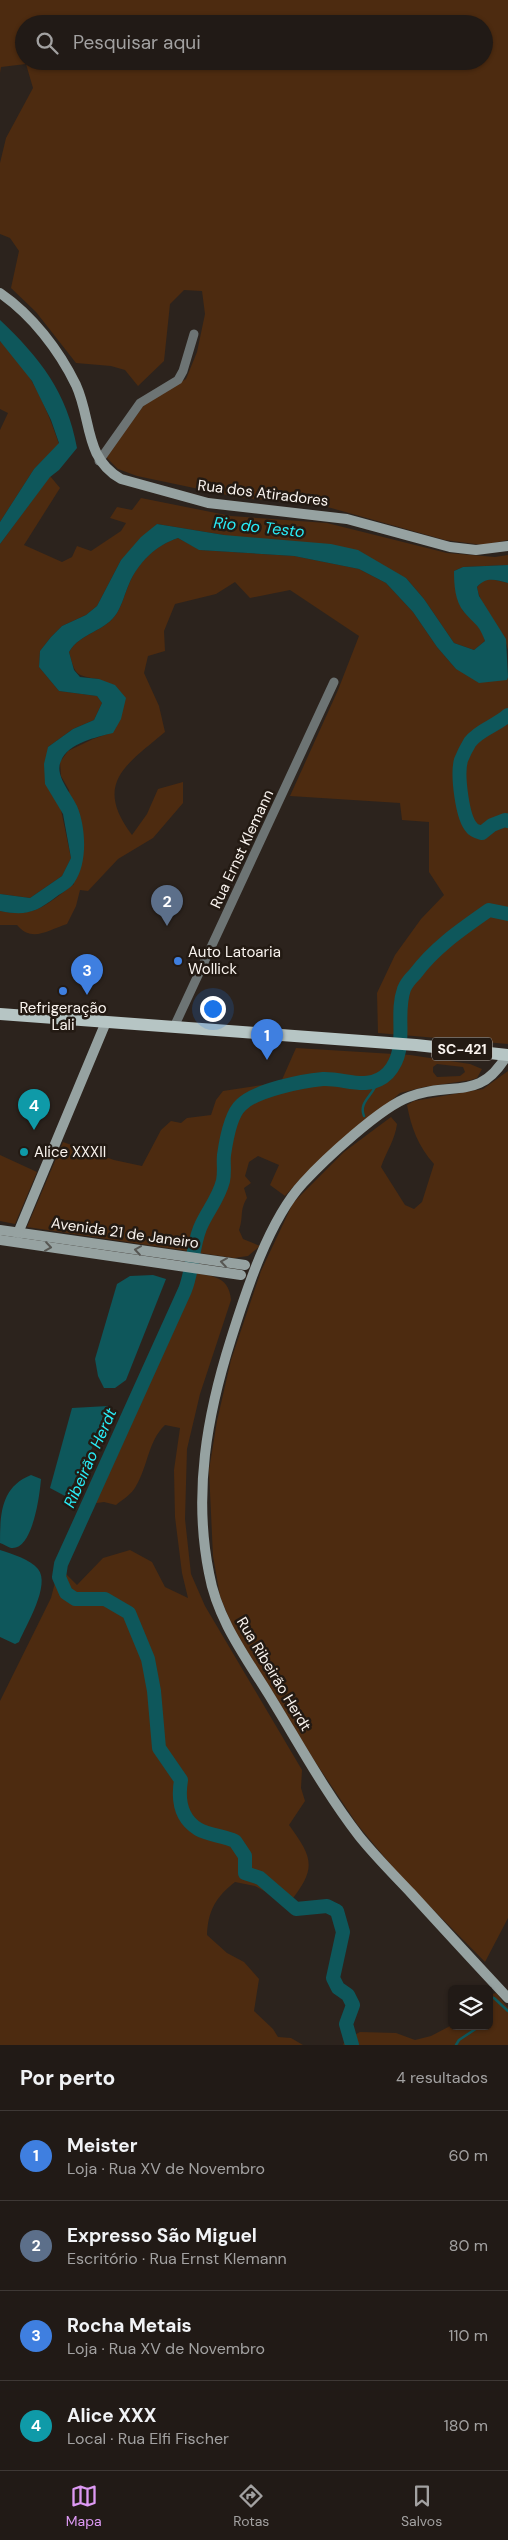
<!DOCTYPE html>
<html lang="pt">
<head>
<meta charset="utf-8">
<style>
	:root { --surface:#211a16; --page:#2d2723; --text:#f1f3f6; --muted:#a2a1a1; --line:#3e3835; --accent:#dd99f3 }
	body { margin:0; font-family:"DM Sans",sans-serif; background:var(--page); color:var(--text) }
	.controls { position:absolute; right:15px; bottom:15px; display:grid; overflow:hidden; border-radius:8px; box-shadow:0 1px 4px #0004 }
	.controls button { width:45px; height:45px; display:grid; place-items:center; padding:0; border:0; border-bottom:1px solid var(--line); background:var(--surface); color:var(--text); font:25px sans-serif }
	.you { position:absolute; left:212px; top:1008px; width:18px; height:18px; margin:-12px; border:4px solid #fff; border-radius:50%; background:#1a73e8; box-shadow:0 0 0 8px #1a73e833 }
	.badge { display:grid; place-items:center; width:32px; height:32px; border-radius:50%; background:var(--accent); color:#fff; font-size:16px; font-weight:700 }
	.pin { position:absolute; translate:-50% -41px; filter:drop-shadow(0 1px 2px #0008) }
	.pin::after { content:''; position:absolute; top:26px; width:18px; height:15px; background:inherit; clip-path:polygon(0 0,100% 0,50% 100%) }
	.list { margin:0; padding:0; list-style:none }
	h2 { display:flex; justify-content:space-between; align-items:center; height:65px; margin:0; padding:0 20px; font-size:21px }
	h2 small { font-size:16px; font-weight:400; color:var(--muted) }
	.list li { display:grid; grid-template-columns:32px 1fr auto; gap:15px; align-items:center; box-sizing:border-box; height:90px; padding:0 20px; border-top:1px solid var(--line) }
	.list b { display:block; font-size:19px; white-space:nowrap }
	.list p { margin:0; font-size:16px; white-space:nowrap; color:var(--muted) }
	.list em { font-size:16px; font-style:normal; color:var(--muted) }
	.icon { flex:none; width:28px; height:28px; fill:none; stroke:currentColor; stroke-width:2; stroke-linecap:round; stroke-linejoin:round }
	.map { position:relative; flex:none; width:508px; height:2045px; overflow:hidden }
	.search { position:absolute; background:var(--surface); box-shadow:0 1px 4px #0004; left:15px; right:15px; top:15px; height:55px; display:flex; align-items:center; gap:12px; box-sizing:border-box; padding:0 18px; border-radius:28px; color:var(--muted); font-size:19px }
	.sheet { height:425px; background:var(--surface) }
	nav { display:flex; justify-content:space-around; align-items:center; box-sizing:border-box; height:70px; border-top:1px solid var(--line); background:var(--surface); font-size:14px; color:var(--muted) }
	nav a { display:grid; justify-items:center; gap:2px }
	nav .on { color:var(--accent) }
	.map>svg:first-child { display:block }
</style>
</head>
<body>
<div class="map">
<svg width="508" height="2045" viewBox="0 0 508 2045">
	<rect width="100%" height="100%" fill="#2c231d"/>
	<g fill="#4d2b10" fill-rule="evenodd">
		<path d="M 0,0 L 508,0 L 508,540 L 483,545 L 445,540 L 324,506 L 237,497 L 137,476 L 118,469 L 106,457 L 147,401 L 186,379 L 197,352 L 205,314 L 202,291 L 184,290 L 170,304 L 164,361 L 138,386 L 125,370 L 111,366 L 76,363 L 36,312 L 11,288 L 19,251 L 10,238 L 0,234 L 0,163 L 6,138 L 33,88 L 26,64 L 1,67 L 0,73 ZM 24,24 L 484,24 L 484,61 L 24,61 Z"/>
		<path d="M 0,341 C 29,366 47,408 59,444 L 34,469 L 0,522 L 0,430 L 8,413 L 0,409 Z"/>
		<polygon points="50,476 60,488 24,545 62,562 72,557 77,546 91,551 121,531 126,523 110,518 117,507 132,510 141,498 231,516 327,523 447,553 495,557 508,555 508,565 463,567 454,571 463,611 480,626 485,641 474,650 454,643 424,599 406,578 224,535 157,524 121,560 97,606 86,615 62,626 51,637 40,651 39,667 59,691 97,696 102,703 94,720 73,729 48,747 71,858 62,876 30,898 0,894 0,544"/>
		<path d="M 178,538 L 200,550 L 294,556 L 359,569 L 386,583 L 413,612 L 437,647 L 456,669 L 506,680 L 508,677 L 508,1044 L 378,1033 L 377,993 L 395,955 L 421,919 L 444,895 L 429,872 L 429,822 L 402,820 L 400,803 L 290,796 L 338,690 L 359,636 L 290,590 L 250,598 L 235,582 L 216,594 L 175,604 L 164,631 L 165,651 L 148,656 L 144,673 L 159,706 L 165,732 C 126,765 93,783 132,835 L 147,814 L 158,789 L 183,782 L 183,803 L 153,838 L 118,859 L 88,891 L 80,890 L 76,906 L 67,924 C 48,930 32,943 17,925 L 0,925 L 0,911 C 36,918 47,904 74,884 L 69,790 L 61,776 L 60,762 L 68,751 L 93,739 L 113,732 L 99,679 C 75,676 75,674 69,652 C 81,632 105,632 117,613 C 122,605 125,593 129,584 C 138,562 156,545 178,538 Z"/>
		<path d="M 491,579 L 508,583 L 508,650 C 503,626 481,611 477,587 L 484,580 Z"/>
		<path d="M 296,1048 L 410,1055 L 470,1064 L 482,1069 L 477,1078 L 471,1080 L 424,1087 L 400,1093 L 300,1179 L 285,1196 L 270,1185 L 279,1165 L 258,1156 L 249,1162 L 245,1176 L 251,1183 L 244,1188 L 247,1198 C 239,1211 244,1217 239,1230 L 243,1239 L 260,1246 L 248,1256 L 234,1258 L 27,1227 L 63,1142 L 114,1160 L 142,1166 L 161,1130 L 171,1121 L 181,1123 L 187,1118 L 211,1115 L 216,1100 L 223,1091 L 281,1082 ZM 437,1064 L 463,1067 L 465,1072 L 460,1076 L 437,1077 L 433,1072 L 433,1067 Z"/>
		<path d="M 508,1071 L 508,1918 L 485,1962 L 400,1876 L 357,1824 L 316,1763 L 237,1638 L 220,1596 L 213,1556 L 209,1470 L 217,1421 L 231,1360 L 261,1271 L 293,1203 L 344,1152 L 391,1117 L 397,1124 C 395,1140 386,1152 381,1167 L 405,1205 L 414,1209 L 422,1202 L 434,1164 C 418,1146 411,1127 407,1105 L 414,1101 L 483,1089 Z"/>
		<polygon points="0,1155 37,1172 15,1224 0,1221"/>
		<path d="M 185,1272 C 207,1276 229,1273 231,1300 L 200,1394 L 187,1449 L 185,1519 L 191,1574 L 205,1606 L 302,1770 L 301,1788 L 305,1801 L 289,1825 C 313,1858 317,1868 290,1902 L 281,1900 L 255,1886 L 235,1882 C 216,1897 208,1910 207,1935 L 227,1953 L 244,1962 L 259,1979 L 254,2011 L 273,2029 L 278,2037 L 291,2038 L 303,2045 L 0,2045 L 0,1701 L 51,1598 L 58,1571 L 64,1572 L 77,1585 L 103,1558 L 130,1550 L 152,1562 L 165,1587 L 188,1598 L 182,1573 L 175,1517 L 174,1470 L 180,1428 L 165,1425 C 148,1441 148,1466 136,1486 C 132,1494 122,1500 116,1505 L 104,1502 L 90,1504 L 87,1495 L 94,1481 L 99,1481 L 132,1408 L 135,1389 L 155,1340 L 170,1317 Z"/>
		<polygon points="496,1993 508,2008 508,2045 343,2045 345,2040 360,2032 396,2033 415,2040 431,2036 452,2025 474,2026 478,2029 480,2026 489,2026 489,1995"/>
	</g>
	<g fill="#0e575b">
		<path d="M 0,320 C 40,358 67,392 77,448 L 59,470 L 50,477 L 0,544 L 0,522 L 34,469 L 59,443 L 51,420 L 32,381 L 0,341 Z"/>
		<path d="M 157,524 L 224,535 L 331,544 L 358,550 L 406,578 L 424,599 L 454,643 L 474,650 L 485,641 C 479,624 475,625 464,612 C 455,601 454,585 454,571 L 463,567 L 508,565 L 508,583 C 495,580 487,576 477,587 L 479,596 L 506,639 L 508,677 L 507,680 L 479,683 L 456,669 L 437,647 L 413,612 L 386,583 L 359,569 L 294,556 L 199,550 L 178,538 C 156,545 138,563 129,584 C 125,593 122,605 117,613 C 105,632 81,632 69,652 L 74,670 L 80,677 L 99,679 L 115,685 L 126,698 L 121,719 L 113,733 C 97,737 68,743 61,761 C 54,775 71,793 77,806 C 86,827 88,864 74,883 C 70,889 61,893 56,897 C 35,913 25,916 0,911 L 0,894 L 30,898 L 62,876 L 71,858 L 63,814 L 45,784 L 44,764 L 48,747 L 73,729 L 94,720 L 102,703 L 97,696 L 59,691 L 39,667 L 40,651 L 51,637 L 62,626 L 86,615 L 97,606 L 121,560 L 141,537 Z"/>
		<polygon points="153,1275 166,1279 126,1380 115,1388 104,1388 98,1376 95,1359 117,1284 130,1276"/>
		<path d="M 108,1406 C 97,1438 85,1468 65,1496 L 50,1488 L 72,1408 Z"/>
		<path d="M 31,1475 L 41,1479 C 40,1493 33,1551 11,1548 C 8,1547 3,1544 0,1543 C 0,1514 1,1487 31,1475 Z"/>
		<path d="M 0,1550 C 12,1554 30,1559 38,1569 C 51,1585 26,1625 19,1642 L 15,1644 L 0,1637 Z"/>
	</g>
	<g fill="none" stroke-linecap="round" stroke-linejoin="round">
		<g stroke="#0e575b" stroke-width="2.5">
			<path d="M 364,1116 C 358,1102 374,1095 377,1082"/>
			<polyline points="489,1997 494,1998 508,2011"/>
			<polyline points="456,2045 459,2040 480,2026"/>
		</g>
		<g stroke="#0e575b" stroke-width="14">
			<path d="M 508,715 C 496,726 480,729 470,742 C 467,747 463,755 461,760 C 457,774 462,818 472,828 C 474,831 479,832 482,833 L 492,825 L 505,820 L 508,821"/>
			<path d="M 352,2045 L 346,2024 L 353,2005 L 348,1995 L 338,1988 L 333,1978 L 343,1932 L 337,1911 L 327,1906 L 296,1909 L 260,1878 L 245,1873 L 245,1856 L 235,1841 C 224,1836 208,1835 198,1829 C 180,1818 178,1798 181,1780 L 159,1748 L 154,1691 L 148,1659 L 129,1613 L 105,1599 L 75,1599 L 66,1593 L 59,1577 L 61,1564 L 185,1290 C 193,1270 192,1248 200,1228 C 207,1211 218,1200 223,1181 C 225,1171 223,1163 224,1155 C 226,1141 231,1114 241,1105 C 256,1090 302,1081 323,1079 C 346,1078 369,1092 388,1073 C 410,1049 394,1017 404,989 C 406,984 411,978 415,974 C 435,947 462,929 489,910 L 508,914"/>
		</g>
		<g stroke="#6d7474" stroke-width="9">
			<polyline points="99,461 140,403 178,380 183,371 194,334"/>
			<polyline points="174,1027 334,682"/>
		</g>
		<g stroke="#96a2a1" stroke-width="10">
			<path d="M 0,293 C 32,315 59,350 76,385 C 92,420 84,458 121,479 L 208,503 L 347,519 L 450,547 L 476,550 L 508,546"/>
			<path d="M 507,1055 C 479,1103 452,1080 409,1097 C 381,1107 324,1160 303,1183 C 269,1220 246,1291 231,1339 C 207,1415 193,1493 209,1573 C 217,1619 245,1656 269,1695 C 298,1742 325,1792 359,1836 C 375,1856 393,1874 411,1893 C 443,1928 475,1963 508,1998"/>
			<polyline points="0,1230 245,1265"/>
			<polyline points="18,1233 106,1022"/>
			<polyline points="0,1240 241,1275"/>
		</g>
		<polyline stroke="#b6c5c4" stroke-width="12" points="0,1014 416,1045 508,1055"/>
	</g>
	<defs><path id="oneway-chevron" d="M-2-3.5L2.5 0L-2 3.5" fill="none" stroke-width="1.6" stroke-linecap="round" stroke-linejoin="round" transform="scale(1.25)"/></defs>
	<g stroke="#575753">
		<use href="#oneway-chevron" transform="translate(48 1247) rotate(8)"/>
		<use href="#oneway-chevron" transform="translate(138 1250) rotate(-172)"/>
		<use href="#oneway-chevron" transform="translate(224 1262) rotate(-172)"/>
	</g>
	<g fill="#3f7fe0" stroke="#231a13" stroke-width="2">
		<circle cx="178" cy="961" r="5"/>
		<circle cx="63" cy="991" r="5"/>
	</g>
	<circle fill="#0f9aa8" stroke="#231a13" stroke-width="2" cx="24" cy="1152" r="5"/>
	<g text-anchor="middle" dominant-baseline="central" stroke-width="5" stroke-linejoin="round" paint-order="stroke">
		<rect fill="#231a13" stroke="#bab3ad" stroke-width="1" x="432" y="1037.5" width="60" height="23" rx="4"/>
		<g font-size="14" font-weight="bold" fill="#faf4ef">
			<text x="462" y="1049">SC-421</text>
		</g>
		<g font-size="15" fill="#faf4ef" stroke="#231a13">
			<text transform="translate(263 493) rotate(7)">Rua dos Atiradores</text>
			<text transform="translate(242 849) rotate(-65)">Rua Ernst Klemann</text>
			<text transform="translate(125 1233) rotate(8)">Avenida 21 de Janeiro</text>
			<text transform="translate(274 1674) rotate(59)">Rua Ribeirão Herdt</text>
		</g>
		<g font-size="15" fill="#faf4ef" stroke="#231a13" text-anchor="start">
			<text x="188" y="952">Auto Latoaria<tspan x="188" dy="17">Wollick</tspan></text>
			<text x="63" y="1008" text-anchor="middle">Refrigeração<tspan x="63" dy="17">Lali</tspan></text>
			<text x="34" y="1152">Alice XXXII</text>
		</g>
		<g font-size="16" font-style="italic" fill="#29ecf7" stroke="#231a13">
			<text transform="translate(259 527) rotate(6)">Rio do Testo</text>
			<text transform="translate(90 1458) rotate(-66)">Ribeirão Herdt</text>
		</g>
	</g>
</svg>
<div class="controls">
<button><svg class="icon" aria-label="layers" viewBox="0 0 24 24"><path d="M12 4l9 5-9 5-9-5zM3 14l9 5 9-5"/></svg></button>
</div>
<div class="you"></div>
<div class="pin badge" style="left:267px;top:1060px;background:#3f7fe0">1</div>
<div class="pin badge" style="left:167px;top:926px;background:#5c6f8a">2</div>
<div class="pin badge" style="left:87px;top:995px;background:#3f7fe0">3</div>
<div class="pin badge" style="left:34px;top:1130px;background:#0f9aa8">4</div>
<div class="search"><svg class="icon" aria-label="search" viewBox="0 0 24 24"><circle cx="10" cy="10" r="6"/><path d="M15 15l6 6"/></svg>Pesquisar aqui</div>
</div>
<section class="sheet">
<h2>Por perto<small>4 resultados</small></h2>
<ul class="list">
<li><span class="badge" style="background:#3f7fe0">1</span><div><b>Meister</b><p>Loja · Rua XV de Novembro</p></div><em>60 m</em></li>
<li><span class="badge" style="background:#5c6f8a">2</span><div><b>Expresso São Miguel</b><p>Escritório · Rua Ernst Klemann</p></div><em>80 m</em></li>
<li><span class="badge" style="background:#3f7fe0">3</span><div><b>Rocha Metais</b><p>Loja · Rua XV de Novembro</p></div><em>110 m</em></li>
<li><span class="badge" style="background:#0f9aa8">4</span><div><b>Alice XXX</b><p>Local · Rua Elfi Fischer</p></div><em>180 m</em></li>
</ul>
</section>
<nav>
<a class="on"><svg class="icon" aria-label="map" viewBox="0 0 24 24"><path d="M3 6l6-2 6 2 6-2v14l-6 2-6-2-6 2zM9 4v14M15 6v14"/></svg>Mapa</a>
<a><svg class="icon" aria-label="directions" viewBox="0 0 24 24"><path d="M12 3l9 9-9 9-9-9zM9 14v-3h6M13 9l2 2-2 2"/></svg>Rotas</a>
<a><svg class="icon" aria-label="saved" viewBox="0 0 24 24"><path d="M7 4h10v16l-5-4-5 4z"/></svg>Salvos</a>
</nav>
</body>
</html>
